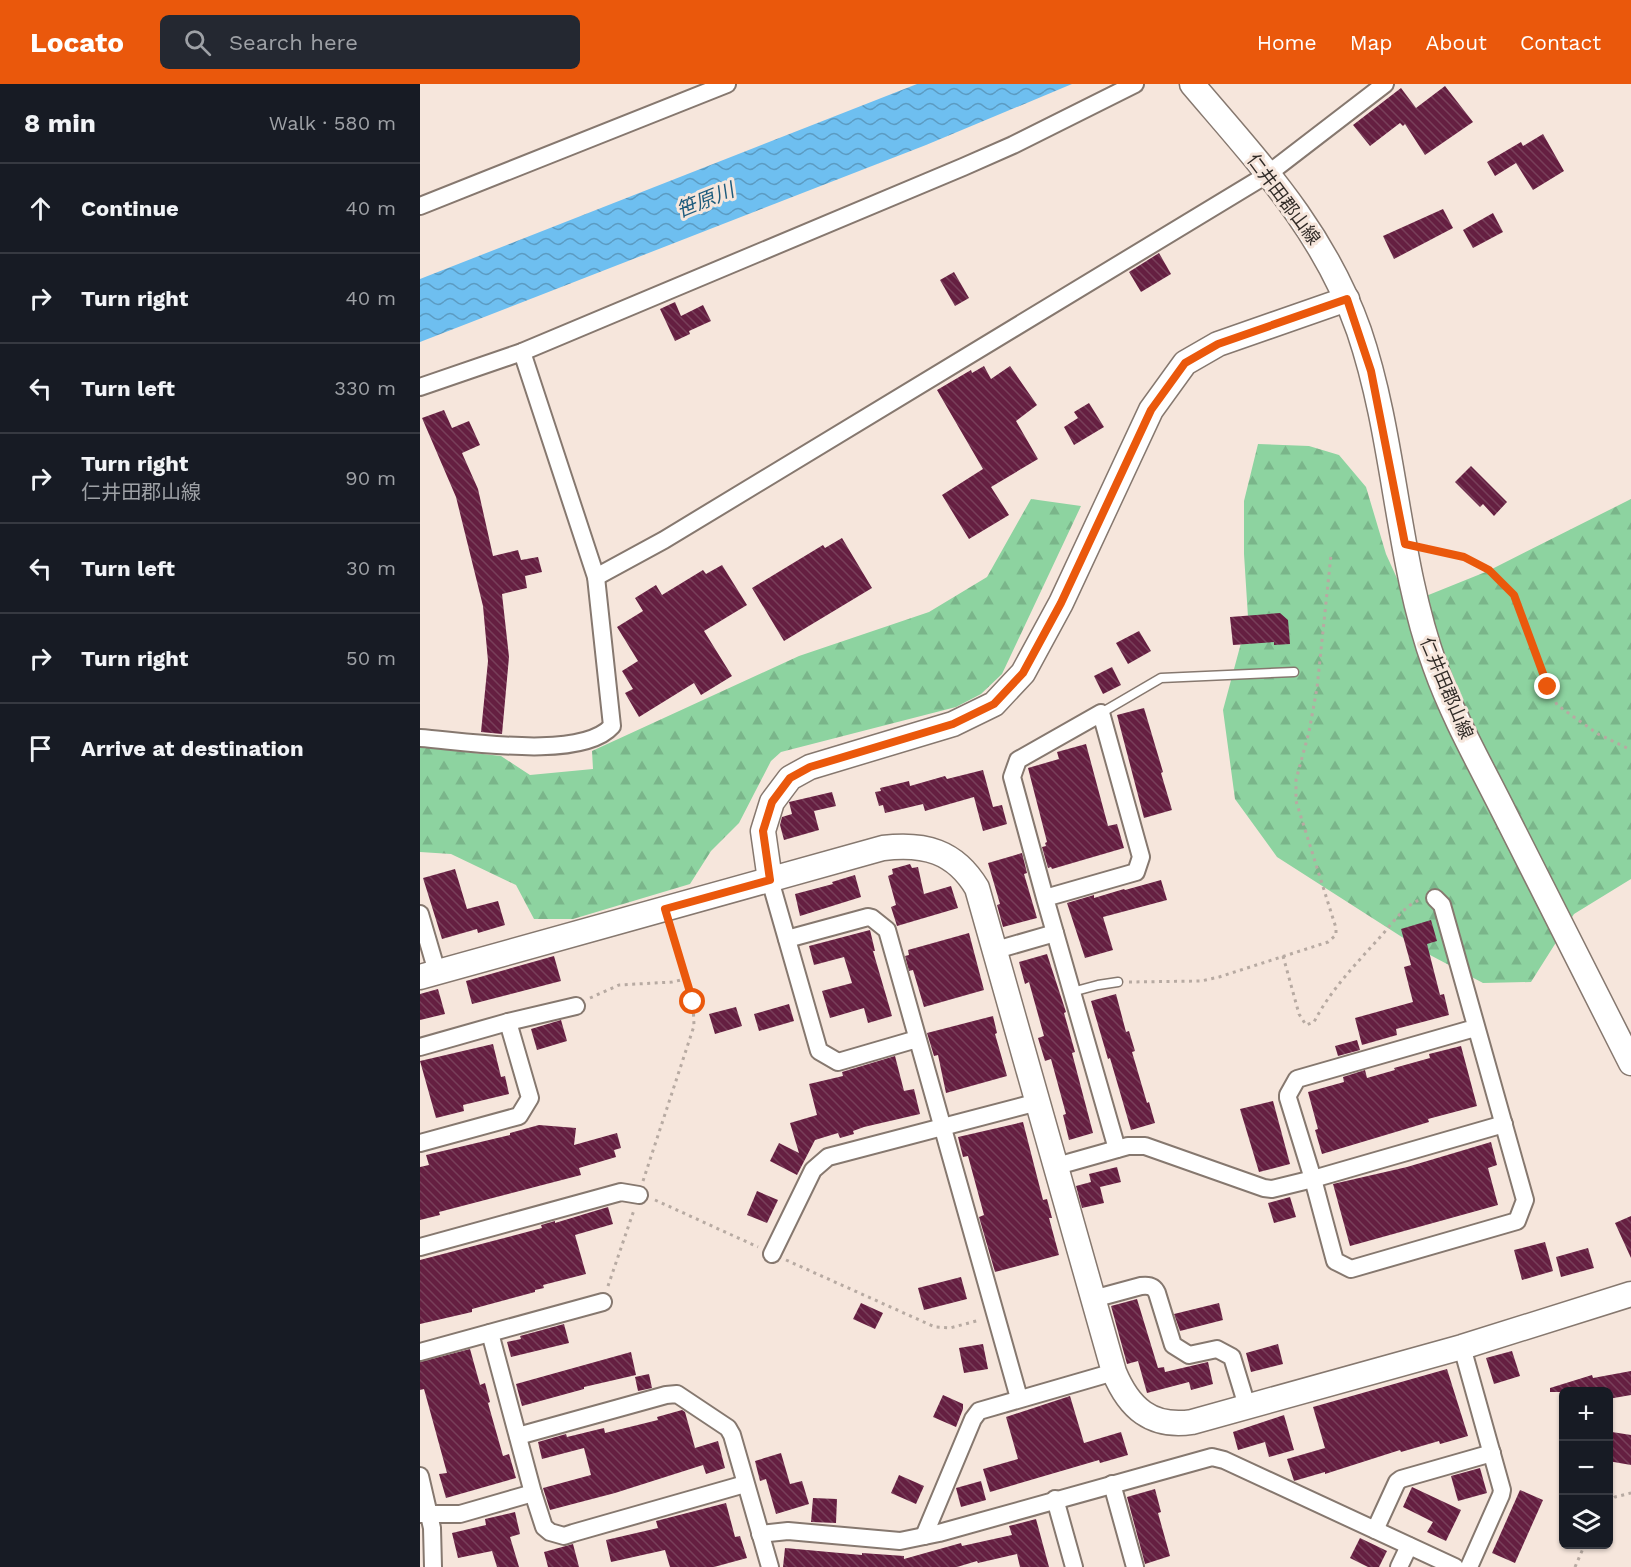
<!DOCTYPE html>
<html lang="en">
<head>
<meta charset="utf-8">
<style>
	:root { --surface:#171b24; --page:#242831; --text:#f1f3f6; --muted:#9ea1a6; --line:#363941; --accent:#ea580c }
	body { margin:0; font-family:"Work Sans","Noto Sans JP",sans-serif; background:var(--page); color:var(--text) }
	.controls { position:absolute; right:18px; bottom:18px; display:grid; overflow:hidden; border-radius:9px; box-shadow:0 2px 4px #0004 }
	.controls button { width:54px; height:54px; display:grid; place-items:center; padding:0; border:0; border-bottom:2px solid var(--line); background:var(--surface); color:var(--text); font:30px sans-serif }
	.stop { position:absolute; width:18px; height:18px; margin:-14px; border:4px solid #ea580c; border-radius:50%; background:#fff }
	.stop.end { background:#ea580c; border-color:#fff; box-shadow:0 2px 6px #0008 }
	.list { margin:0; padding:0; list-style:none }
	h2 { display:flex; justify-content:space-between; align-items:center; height:78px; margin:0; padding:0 24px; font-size:26px }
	h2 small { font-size:20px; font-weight:400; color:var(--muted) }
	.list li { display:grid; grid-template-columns:39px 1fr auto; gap:18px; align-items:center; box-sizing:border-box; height:90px; padding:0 24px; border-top:2px solid var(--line) }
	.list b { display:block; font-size:22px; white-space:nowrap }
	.list p { margin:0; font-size:20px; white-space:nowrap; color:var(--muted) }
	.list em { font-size:20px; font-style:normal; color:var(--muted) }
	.icon { flex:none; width:33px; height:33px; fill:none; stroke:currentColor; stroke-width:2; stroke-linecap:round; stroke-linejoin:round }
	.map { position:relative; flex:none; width:1211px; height:1483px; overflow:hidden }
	header { display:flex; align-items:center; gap:36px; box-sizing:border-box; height:84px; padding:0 30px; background:var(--accent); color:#fff }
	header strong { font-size:28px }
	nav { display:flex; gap:33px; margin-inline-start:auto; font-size:21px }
	.search { width:420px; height:54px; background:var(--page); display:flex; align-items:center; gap:15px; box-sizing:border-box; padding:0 21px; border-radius:9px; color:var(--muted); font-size:22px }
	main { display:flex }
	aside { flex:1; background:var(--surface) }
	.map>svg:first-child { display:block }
</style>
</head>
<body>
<header>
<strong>Locato</strong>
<div class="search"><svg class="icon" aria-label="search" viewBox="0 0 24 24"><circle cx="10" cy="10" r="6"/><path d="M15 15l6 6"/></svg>Search here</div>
<nav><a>Home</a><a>Map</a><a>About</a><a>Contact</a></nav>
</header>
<main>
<aside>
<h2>8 min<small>Walk · 580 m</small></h2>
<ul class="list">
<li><svg class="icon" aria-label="ahead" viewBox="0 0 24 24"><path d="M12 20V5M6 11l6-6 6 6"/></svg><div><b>Continue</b></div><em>40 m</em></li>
<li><svg class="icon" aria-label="right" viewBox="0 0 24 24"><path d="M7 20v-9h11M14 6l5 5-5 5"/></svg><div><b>Turn right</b></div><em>40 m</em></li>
<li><svg class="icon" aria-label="left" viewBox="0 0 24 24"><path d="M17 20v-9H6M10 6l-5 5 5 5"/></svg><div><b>Turn left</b></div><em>330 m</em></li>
<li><svg class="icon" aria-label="right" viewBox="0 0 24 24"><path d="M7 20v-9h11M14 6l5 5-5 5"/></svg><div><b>Turn right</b><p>仁井田郡山線</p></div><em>90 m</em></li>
<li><svg class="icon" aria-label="left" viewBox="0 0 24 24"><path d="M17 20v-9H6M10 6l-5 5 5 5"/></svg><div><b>Turn left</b></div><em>30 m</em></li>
<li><svg class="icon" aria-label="right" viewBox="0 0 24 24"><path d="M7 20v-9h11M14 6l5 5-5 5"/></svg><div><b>Turn right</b></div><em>50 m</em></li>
<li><svg class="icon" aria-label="arrive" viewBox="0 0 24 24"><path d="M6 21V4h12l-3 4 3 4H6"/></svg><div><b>Arrive at destination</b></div></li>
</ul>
</aside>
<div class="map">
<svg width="1211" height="1483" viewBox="0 0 1211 1483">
	<defs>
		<pattern id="forest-firs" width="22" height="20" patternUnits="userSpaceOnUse" patternTransform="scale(1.5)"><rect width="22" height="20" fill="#8dd3a0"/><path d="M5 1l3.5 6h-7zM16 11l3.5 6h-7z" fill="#7ab58a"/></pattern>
		<pattern id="water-waves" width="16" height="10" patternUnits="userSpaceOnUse" patternTransform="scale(1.5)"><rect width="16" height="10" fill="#6ebff0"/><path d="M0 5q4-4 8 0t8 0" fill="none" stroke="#5b9bc2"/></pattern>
		<pattern id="building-back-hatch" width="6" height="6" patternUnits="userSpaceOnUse" patternTransform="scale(1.5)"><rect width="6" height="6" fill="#651f41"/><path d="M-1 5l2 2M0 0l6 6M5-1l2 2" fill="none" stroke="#783f5a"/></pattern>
	</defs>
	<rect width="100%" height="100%" fill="#f6e6dc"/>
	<g fill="url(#forest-firs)">
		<polygon points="838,360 889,362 919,371 946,403 966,470 980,501 1001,514 1068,487 1211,415 1211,795 1154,830 1111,898 1063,899 1010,871 857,773 815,715 803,626 828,533 824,470 824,417"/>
		<polygon points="611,415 661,422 582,590 561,610 536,623 361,668 351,677 319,739 291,767 270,800 153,835 114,835 96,801 31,770 0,768 0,663 81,672 110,691 173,685 172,667 379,572 509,528 567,493"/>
	</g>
	<polygon fill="url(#water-waves)" points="497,0 652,0 506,61 0,258 0,195"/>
	<g fill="url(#building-back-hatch)">
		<polygon points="1025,2 1053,38 1005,71 985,40 983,42 980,39 950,62 933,41 981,4 996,24"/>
		<polygon points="1123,50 1144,87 1113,106 1096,79 1075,92 1067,78 1101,58 1103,62"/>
		<polygon points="1023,125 1033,144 974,175 963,152"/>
		<polygon points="1073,129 1083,148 1053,164 1043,146"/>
		<polygon points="739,169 751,190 721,208 709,188"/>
		<polygon points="534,188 549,214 535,222 520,196"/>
		<polygon points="255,218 261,232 283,221 291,237 269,247 270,250 255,257 240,225"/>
		<polygon points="564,282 571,295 590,282 617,321 596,337 618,375 571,403 589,431 549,455 522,411 563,385 517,306 551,286 552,289"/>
		<polygon points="669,319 684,343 654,361 644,343 658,334 654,328"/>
		<polygon points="24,326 32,344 49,337 60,361 42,369 58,405 73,472 98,466 101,476 118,473 122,488 105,492 107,504 82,510 89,573 82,650 61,648 68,577 63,522 36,413 2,334"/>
		<polygon points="1051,382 1087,418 1074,432 1063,420 1060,423 1035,398"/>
		<polygon points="422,454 452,504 364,557 332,504 403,461 405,464"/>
		<polygon points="302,481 327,521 284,547 312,592 281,611 274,599 219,633 205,609 213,605 202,587 218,577 197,543 223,527 215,514 236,501 242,511 283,486 286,490"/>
		<polygon points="860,529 868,536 870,560 854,561 854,558 813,561 810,533"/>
		<polygon points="719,547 731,567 708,580 696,559"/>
		<polygon points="692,583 701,601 683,610 674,592"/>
		<polygon points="724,624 743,688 741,689 752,726 724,734 697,631"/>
		<polygon points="666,660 688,742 697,740 704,764 632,785 631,783 628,784 622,763 626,762 625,759 627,758 608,684 639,675 637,668"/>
		<polygon points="563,686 573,723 582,721 587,740 563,747 554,713 505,727 503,720 465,729 463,721 459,722 455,708 461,707 460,704 489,697 490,702 525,692 527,695"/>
		<polygon points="412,708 416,722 394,727 399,746 364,756 360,741 362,733 372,730 369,718"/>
		<polygon points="602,769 607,789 604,790 617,834 583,843 577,821 580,820 568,779"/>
		<polygon points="490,780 492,784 498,783 504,810 531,802 538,824 477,842 471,823 476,821 468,792 473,790 472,785"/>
		<polygon points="35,785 47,825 78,817 85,841 58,849 57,845 22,855 3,794"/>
		<polygon points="435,791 441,813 380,832 375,810 413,800 412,798"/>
		<polygon points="741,796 747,816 683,833 693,866 665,874 647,819 674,811 674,814 704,805 705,806"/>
		<polygon points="1011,836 1017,857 1007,860 1020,911 1024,910 1029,931 976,945 977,951 942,961 935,934 993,918 984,883 991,881 981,845"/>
		<polygon points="450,846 455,867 453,867 472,932 448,939 444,924 410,934 402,907 432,899 424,873 394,881 389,862"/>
		<polygon points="549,849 564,906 504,923 493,886 489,887 485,872 489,871 488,866"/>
		<polygon points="627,870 646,928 644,929 655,968 652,969 673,1049 649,1056 643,1031 646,1030 631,975 625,977 618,954 624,952 609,898 605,900 599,878"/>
		<polygon points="134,872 141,897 52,920 46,897"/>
		<polygon points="18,905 25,930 0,936 0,910"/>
		<polygon points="696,910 706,948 709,947 715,967 712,968 727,1019 729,1018 735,1039 711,1046 690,974 688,975 671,917"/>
		<polygon points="369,920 374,937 339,947 334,930"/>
		<polygon points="316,923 322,942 295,950 289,930"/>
		<polygon points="573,932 577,949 575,950 587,992 526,1009 518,971 514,972 507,949"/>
		<polygon points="141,936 147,957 117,966 111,945"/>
		<polygon points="937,956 940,966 918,972 915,962"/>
		<polygon points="73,960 81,993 85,992 89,1010 43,1021 44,1027 16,1034 0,977"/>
		<polygon points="1041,962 1057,1022 1008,1035 1009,1038 902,1070 895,1046 898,1045 888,1008 924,998 923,993 945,986 947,994 975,986 974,984 1010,974 1009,970"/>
		<polygon points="475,972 484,1007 494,1005 500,1030 444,1043 433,1047 434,1050 420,1054 418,1049 395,1056 377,1091 350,1077 359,1059 379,1069 370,1039 397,1031 389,1000 423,992 422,988"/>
		<polygon points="853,1017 870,1080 839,1088 820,1025"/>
		<polygon points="603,1038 623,1116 627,1115 632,1134 629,1134 639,1171 575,1188 559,1133 564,1131 548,1072 543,1073 538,1053"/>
		<polygon points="119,1041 156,1044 154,1061 197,1049 201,1064 194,1066 196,1073 159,1084 161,1091 19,1128 20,1131 0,1136 0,1083 9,1081 6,1071 90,1051 90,1049"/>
		<polygon points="1071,1058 1077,1081 1068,1084 1078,1121 930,1162 913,1100 987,1083"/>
		<polygon points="697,1083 701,1098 680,1103 684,1119 662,1124 656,1102 671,1098 669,1090"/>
		<polygon points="337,1107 358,1116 347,1139 327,1131"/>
		<polygon points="870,1113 876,1133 854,1139 848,1119"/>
		<polygon points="188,1123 193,1140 155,1151 166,1190 123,1201 124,1204 115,1206 115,1208 52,1225 52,1228 0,1240 0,1176 122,1144 121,1141 135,1137 135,1139"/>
		<polygon points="1211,1132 1211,1174 1195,1139"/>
		<polygon points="1125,1158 1133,1187 1102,1196 1094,1166"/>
		<polygon points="1168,1164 1174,1184 1141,1193 1136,1173"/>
		<polygon points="541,1193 547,1215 504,1226 498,1204"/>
		<polygon points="717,1215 738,1284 744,1283 745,1288 788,1278 793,1300 771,1306 769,1298 727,1309 718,1277 707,1280 691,1222"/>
		<polygon points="441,1219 463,1229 455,1245 433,1235"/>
		<polygon points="799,1219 803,1236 760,1247 754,1230"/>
		<polygon points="144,1240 149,1259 91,1273 87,1258 101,1255 100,1252"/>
		<polygon points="563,1260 568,1285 544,1289 539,1264"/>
		<polygon points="858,1260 863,1280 831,1288 826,1269"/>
		<polygon points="50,1265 60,1301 65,1299 70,1318 68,1319 83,1372 89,1370 96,1394 26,1414 19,1390 27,1389 4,1305 0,1306 0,1278"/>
		<polygon points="1092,1267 1100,1292 1074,1300 1066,1274"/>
		<polygon points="211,1268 216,1291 164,1303 164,1305 102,1322 96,1300"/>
		<polygon points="1027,1285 1048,1352 1020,1360 1019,1357 981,1368 980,1366 905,1390 905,1388 874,1397 867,1375 905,1364 893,1323"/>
		<polygon points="1211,1287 1211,1311 1188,1315 1188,1308 1130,1308 1130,1304 1172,1291 1173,1294"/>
		<polygon points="229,1290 232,1304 218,1307 215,1293"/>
		<polygon points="523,1311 543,1320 543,1325 536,1343 513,1333"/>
		<polygon points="650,1312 664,1359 701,1348 708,1371 680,1379 679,1376 570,1408 563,1385 598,1375 586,1333"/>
		<polygon points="262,1326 265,1328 275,1364 298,1357 305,1384 286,1390 283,1381 195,1409 130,1426 123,1404 171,1391 164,1364 122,1375 118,1358 146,1350 147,1353 184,1344 185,1349 238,1336 237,1333"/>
		<polygon points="864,1331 874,1366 849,1373 845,1358 818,1366 813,1348"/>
		<polygon points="1192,1348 1211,1351 1211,1381 1188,1377"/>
		<polygon points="361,1369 370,1400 382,1397 389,1420 356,1430 346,1395 340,1397 335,1377"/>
		<polygon points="1060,1384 1067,1409 1038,1417 1031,1392"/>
		<polygon points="479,1391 504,1402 496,1420 471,1409"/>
		<polygon points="561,1397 566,1416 541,1423 536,1404"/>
		<polygon points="992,1403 1041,1426 1026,1457 1007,1448 1013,1438 983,1423"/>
		<polygon points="735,1405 741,1428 738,1429 750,1472 725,1480 707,1413"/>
		<polygon points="1100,1406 1123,1416 1095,1479 1072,1469"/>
		<polygon points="393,1414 417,1415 416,1439 391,1438"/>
		<polygon points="306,1419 315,1453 320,1452 327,1474 294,1483 250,1483 245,1466 191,1478 186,1456 238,1444 236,1437"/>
		<polygon points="95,1428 100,1450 90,1453 99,1483 77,1483 72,1467 38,1474 32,1449 66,1441 65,1435"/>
		<polygon points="616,1435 629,1483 600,1483 597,1470 558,1479 557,1477 537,1483 363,1483 365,1464 442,1471 442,1469 484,1472 484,1475 541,1459 542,1462 592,1451 589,1442"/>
		<polygon points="940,1454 967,1467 959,1483 948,1483 930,1474"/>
		<polygon points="153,1460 159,1483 128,1483 124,1468"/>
	</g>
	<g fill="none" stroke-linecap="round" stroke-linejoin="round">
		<g stroke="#86786f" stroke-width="11">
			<g id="lane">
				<polyline points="681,629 741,594 874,588"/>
				<polyline points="652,908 678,901 698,898"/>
			</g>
		</g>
		<g stroke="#86786f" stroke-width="20">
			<g id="street">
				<polyline points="0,122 307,0"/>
				<polyline points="0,303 102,268 543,83 593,61 715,0"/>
				<polyline points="176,493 244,456 848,90 965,0"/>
				<path d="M 0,654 C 45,657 161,677 192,642 L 176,493 L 102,268"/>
				<polyline points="350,796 399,967 418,978 497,955"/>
				<polyline points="625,814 592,693 598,676 681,629 721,773 716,788 625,814 697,1065"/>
				<polyline points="1015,814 1022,821 1105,1116 1097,1137 931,1185 915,1177 893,1095 868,1014 868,1011 877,995 1055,944"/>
				<polyline points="0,830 17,888"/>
				<polyline points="367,855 448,833 452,834 467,846 599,1314"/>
				<polyline points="576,866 635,849"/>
				<polyline points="0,963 88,938 156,922"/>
				<polyline points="0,1059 99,1032 110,1014 88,938"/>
				<polyline points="637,1082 708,1062 725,1062 844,1104 852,1105 893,1095 1084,1040"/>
				<polyline points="0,1163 201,1108 219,1111"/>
				<polyline points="352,1170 393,1086 408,1073 618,1018"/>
				<path d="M 673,1215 L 721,1202 C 728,1201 734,1202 737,1209 L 753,1261 L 769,1271 L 797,1265 L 812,1273 L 827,1322"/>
				<polyline points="70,1249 113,1409 124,1443 130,1448 144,1452 153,1449 325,1400"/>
				<polyline points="1042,1263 1082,1406 1081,1411 1049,1483"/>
				<polyline points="0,1268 183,1218"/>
				<polyline points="98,1352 246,1311 257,1310 308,1344 312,1351 350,1483"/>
				<polyline points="0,1392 12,1444 13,1483"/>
				<polyline points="692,1400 715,1483"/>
				<polyline points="635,1415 654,1483"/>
				<polyline points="0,1430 40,1430 113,1409"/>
				<polyline points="955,1446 977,1398 981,1395 1072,1369"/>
				<polyline points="340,1450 368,1447 480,1457 519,1449 792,1373 804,1376 1035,1483"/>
				<polyline points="504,1452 553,1335 559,1327 694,1288"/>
				<polyline points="979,1483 989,1462"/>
			</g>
		</g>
		<g stroke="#86786f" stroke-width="27">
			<g id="secondary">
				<path d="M 772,0 C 839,79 904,147 939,247 C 976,356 976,474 1015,582 C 1033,633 1061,682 1085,730 C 1127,813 1169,896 1211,979"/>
				<polyline points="350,796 343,747 352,718 370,694 390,683 533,640 574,620 603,589 641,519 731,326 765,279 798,260 927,215"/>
				<path d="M 0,893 L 463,764 C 504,759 535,767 557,804 L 694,1288 C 709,1324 731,1344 772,1338 L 1042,1263 L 1211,1210"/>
			</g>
		</g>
		<g stroke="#b7aaa2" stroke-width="3" stroke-dasharray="3 4.5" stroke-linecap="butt">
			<polyline points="1006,465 1044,473 1069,486 1094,511 1107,544 1116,574 1137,621 1178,650 1211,666"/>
			<path d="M 863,872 L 879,930 L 886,941 L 894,938 C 911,905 937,879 961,852 C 972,840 983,823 999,816"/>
			<polyline points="709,898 781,897 799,893 908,858 916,851 916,844 876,717 876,696 889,648 897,604 911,471"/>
			<polyline points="170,914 199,901 252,898 265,895"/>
			<polyline points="223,1097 274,942 273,918 251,845"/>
			<polyline points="235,1116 338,1163"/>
			<polyline points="366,1176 515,1243 530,1244 560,1236"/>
			<polyline points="188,1202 214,1126"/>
			<polyline points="1188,1418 1195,1413 1211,1409"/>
			<polyline points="1155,1483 1165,1460"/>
		</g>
		<use href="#lane" stroke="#fff" stroke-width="8"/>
		<use href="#street" stroke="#fff" stroke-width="16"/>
		<use href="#secondary" stroke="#fff" stroke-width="24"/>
	</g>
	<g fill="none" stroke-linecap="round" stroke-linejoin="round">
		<polyline stroke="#ea580c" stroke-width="8" points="273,918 245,825 350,796 343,747 352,718 370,694 390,683 533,640 574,620 603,589 641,519 731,326 765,279 798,260 927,215 951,287 985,460 1044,473 1069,486 1094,511 1128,603"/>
	</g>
	<g text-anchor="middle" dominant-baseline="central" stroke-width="6" stroke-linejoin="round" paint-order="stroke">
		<g font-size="18" fill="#322c28" stroke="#f6e6dc">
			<text transform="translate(864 115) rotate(53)">仁井田郡山線</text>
			<text transform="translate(1027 604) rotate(67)">仁井田郡山線</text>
		</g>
		<g font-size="20" font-style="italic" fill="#1f5c7d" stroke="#f6e6dc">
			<text transform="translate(285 116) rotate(-22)">笹原川</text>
		</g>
	</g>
</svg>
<div class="controls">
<button>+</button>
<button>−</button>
<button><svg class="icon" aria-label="layers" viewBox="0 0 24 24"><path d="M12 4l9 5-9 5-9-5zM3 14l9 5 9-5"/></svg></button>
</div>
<div class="stop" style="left:273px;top:918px"></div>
<div class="stop end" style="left:1128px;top:603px"></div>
</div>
</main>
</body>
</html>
